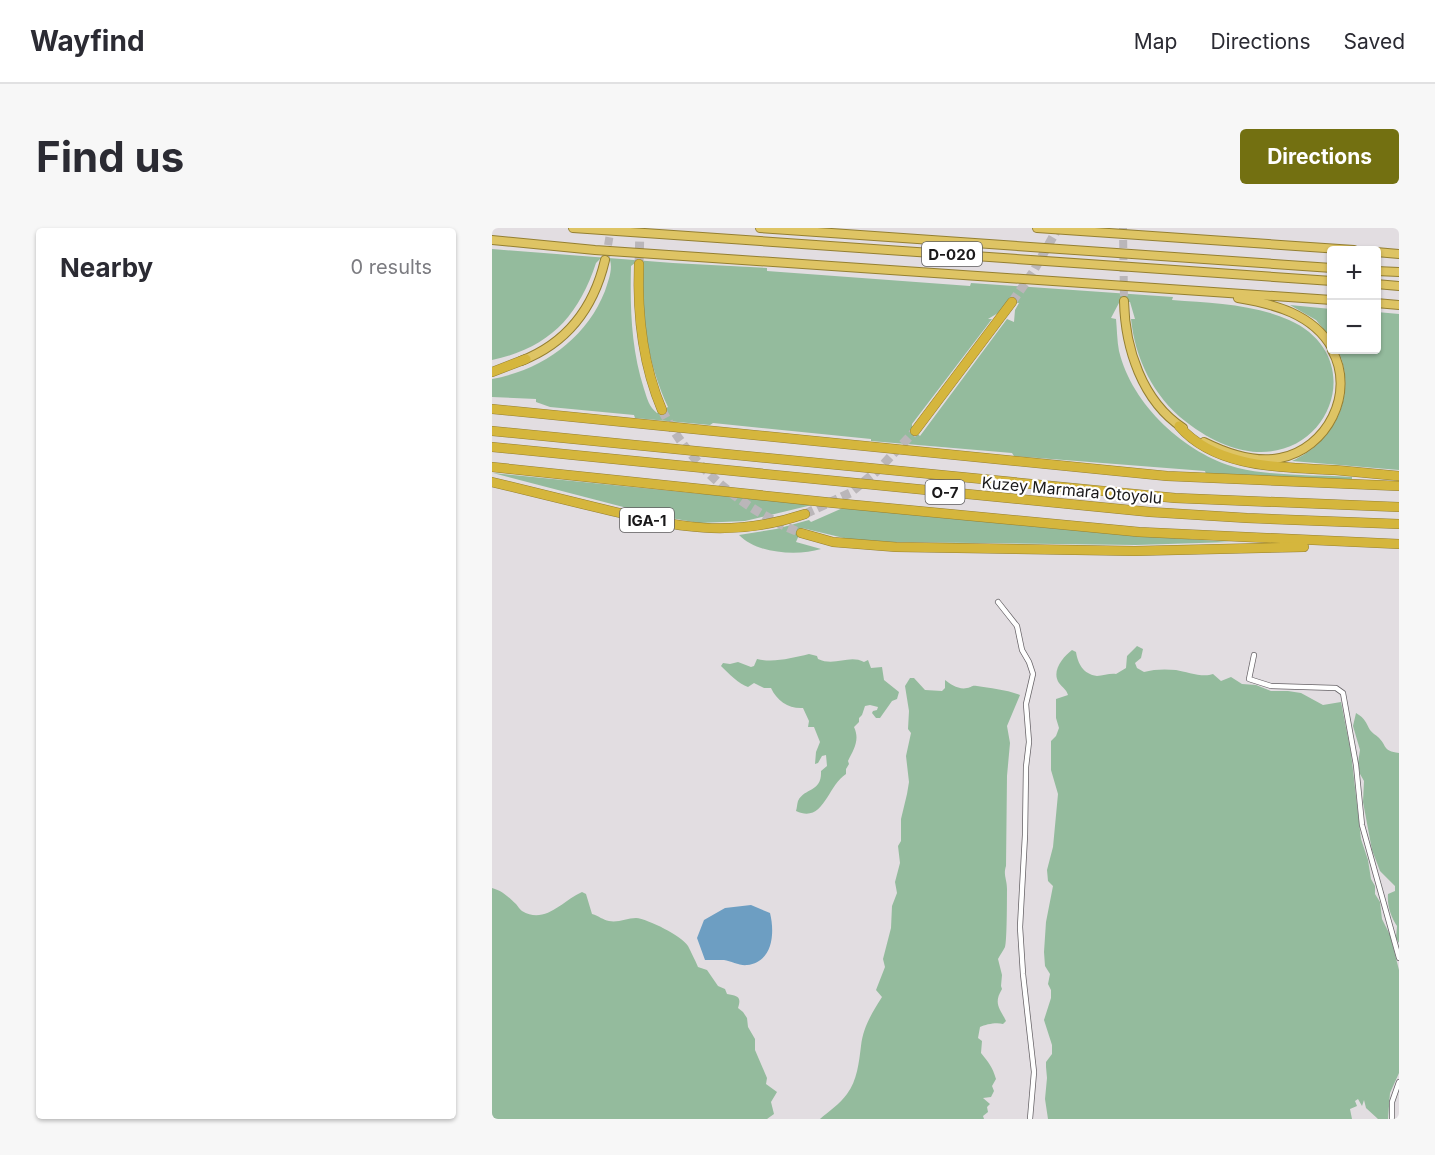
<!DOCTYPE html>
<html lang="en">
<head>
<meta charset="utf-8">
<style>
	:root { --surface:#fff; --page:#f7f7f7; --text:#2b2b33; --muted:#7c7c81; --line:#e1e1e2; --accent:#737011 }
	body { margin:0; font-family:Inter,sans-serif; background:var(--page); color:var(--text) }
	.controls { position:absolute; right:18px; top:18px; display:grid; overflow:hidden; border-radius:6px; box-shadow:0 2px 4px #0004 }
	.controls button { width:54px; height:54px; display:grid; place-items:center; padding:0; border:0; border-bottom:2px solid var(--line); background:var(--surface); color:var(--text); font:30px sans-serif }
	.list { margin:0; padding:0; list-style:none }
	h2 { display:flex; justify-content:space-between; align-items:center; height:78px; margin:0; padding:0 24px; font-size:26px }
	h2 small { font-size:20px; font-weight:400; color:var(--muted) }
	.map { position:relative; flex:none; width:907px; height:891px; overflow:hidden; border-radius:6px }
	header { display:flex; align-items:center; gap:36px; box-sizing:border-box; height:84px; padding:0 30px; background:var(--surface); border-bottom:2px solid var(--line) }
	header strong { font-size:28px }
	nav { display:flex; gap:33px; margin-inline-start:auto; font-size:21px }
	.intro { display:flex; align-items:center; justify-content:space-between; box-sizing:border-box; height:144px; padding:0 36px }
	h1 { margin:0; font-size:42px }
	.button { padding:15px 27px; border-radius:6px; background:var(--accent); color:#fff; font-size:21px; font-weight:700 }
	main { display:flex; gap:36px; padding:0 36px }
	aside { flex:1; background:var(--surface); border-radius:6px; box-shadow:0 2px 4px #0004 }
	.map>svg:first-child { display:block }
</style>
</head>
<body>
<header>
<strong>Wayfind</strong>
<nav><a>Map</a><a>Directions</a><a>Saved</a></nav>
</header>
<div class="intro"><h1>Find us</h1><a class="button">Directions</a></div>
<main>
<aside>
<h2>Nearby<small>0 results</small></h2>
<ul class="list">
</ul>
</aside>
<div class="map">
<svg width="907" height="891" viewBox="0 0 907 891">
	<rect width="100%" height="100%" fill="#e2dde1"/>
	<g fill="#94bb9d" fill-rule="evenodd">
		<path d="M 0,21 L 181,35 L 275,40 L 275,43 L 478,58 L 479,55 L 681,69 L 680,72 C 719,75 761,76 797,92 C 897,136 814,289 693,193 C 661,168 643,130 639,91 L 643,91 L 638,74 L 628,73 L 619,90 L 624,91 C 625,101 625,113 627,123 C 640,177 693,226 746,240 C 779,248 825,247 860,249 L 860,252 L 714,246 L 713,243 L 522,228 L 520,225 L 379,213 L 379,211 L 221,195 L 218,197 L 143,190 L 142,187 L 58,179 L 44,174 L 44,171 L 0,169 L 0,151 C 50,142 94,111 113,63 C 116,53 121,42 118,32 L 108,31 L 104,35 C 86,89 57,120 0,132 ZM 143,35 L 150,36 C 149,85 155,135 176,179 L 165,185 C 157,179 155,170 152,161 C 139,120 138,80 139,38 ZM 517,74 L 527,75 L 523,82 L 522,94 L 515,91 L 428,208 L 420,201 L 420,196 L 500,91 L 496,91 L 506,85 Z"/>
		<polygon points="798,77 839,81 839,110 824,92"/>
		<path d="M 885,84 L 907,86 L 907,242 L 800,233 C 843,214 866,166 846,122 L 884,122 Z"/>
		<polygon points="1,245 210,266 211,264 320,277 253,293 207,295 162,287"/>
		<path d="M 353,279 L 612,305 L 739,314 L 644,317 L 395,314 L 356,311 L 310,300 L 304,314 L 329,321 C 306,328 265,326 247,307 L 284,301 L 317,292 L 319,294 Z"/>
		<path d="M 645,418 L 651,421 L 649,430 L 643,435 L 645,440 L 652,444 C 662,441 674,441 684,442 C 695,444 711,450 721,446 L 729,453 L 739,449 L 750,456 L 764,457 L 779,463 L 796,463 L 809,465 L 831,477 L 849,474 L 859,525 L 869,611 L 876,632 L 879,651 L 883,658 L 883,666 L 888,674 L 890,691 L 898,707 L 907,742 L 907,845 L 898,865 L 896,891 L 886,891 L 874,880 L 872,872 L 870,878 L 866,871 L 863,873 L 865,878 L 858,881 L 860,891 L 556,891 L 553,871 L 555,850 L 554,839 L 554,834 L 560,826 L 560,817 L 552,792 L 559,770 L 559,762 L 556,756 L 558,746 L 553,738 L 552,724 L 554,694 L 561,658 L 556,653 L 555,642 L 561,619 L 566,566 L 559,542 L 559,513 L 564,508 L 567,500 L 564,490 L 564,471 L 576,467 C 574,461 571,460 567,455 C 559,443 571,429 580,422 L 584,424 C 586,436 591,446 605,448 C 611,448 618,445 624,446 L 634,440 L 635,428 Z"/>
		<path d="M 317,426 L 325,428 L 326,431 C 343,439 357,426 372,434 L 376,432 L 379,440 L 390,439 L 392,452 L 407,464 L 405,471 L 400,473 L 388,490 L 384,490 L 380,485 L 381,483 L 385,482 L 386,479 L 378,477 L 373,478 L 370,487 L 367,490 L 367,494 L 362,499 C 368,512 362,521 356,533 L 357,536 L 354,541 L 354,546 C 335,558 332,596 304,583 C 305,580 305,576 306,573 C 313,559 330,565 329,543 L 335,538 L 334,527 L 330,528 L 326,535 L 323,536 L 324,524 L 328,514 L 322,499 L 316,499 L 317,493 L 311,480 C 297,481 285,473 279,460 L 272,460 L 262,455 L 256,459 C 247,456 236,445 229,438 L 231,435 L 238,436 L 246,434 L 259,439 L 262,438 L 265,431 C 282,435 300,430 317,426 Z"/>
		<path d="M 418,450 L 422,450 L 433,462 L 450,463 L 453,460 L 453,452 C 458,456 467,462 475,460 C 481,459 479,457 485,458 C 498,460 516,462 528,467 L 515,498 L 518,515 L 515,548 L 514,638 C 511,647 515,651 515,661 C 515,669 515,714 513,719 C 511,723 508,727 506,731 L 510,747 L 509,758 L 510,761 C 501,776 508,780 514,793 L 511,796 C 505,794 494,796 488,799 L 486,810 L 490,813 L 489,825 C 497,835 500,838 504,851 L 500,858 L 502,863 L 499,869 L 491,870 L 498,876 L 495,879 L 496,884 L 491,888 L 492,891 L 328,891 C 337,883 348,876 355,866 C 365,853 367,834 369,818 C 371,799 381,783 390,769 L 384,762 L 393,739 L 391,731 L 399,700 L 400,678 L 405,665 L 403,654 L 408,635 L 406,618 L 409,613 L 409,591 L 415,566 L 417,554 L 414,528 L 419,505 L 416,501 L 417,483 L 413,458 Z"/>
		<path d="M 864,485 C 873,490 874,495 878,502 C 880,505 884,507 886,509 C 895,517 890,523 907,525 L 907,715 L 904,710 L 905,698 C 899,689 895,678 896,666 L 903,663 L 903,658 L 888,643 L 880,622 L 871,574 L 872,553 L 868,546 L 866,535 L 868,522 L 861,498 Z"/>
		<path d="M 0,660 C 11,663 15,668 24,676 C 26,678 27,681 30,683 C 53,697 70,673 90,664 L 94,666 L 100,686 C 107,688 111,692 117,693 C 126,695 135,690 144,690 C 156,691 190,708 196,718 C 199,724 203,732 206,739 L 215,742 L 226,758 L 233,761 L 235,766 C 245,768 250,768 246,780 L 251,784 L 255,790 L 256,799 L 263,811 L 263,822 L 275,850 L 274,856 L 285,864 L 279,874 L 282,886 L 275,891 L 0,891 Z"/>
	</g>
	<path fill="#6d9ec2" d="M 259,677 L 278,685 C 283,705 281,734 255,737 C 248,738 239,733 232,732 C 226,732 219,732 213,732 L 205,710 L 212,692 L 233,680 Z"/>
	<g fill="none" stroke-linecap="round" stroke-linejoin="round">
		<g stroke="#bab6b9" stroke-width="8" stroke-dasharray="8 4" stroke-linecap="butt">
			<polyline points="631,0 632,73"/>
			<polyline points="114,29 119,0"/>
		</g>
		<g stroke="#bab6b9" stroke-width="9" stroke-dasharray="9 4.5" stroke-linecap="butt">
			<polyline points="147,36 148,0"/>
			<polyline points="520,74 541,44 566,0"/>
			<path d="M 170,182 C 197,237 252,283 309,305"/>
			<polyline points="313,286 358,265 385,243 423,203"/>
		</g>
		<g stroke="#666266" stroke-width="6">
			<g id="minor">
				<polyline points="506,374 525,398 530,422 537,434 541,446 534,476 537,514 534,539 533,607 528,699 531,746 542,844 538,891"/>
				<polyline points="762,427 757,451 779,458 844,460 851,465 864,537 870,597 907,730"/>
				<polyline points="900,891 900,874 907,854"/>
			</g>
		</g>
		<g stroke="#947f31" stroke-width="10">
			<g id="trunk">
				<polyline points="81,0 840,53"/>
				<polyline points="268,0 840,40"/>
				<polyline points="545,0 862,22"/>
				<polyline points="0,12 103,22 840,72"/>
				<polyline points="884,24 907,26"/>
				<polyline points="884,43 907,44"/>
				<polyline points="884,56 907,58"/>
				<path d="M 746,70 C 782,76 821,86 840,120"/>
				<path d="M 632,73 C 633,120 650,173 691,200"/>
				<polyline points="884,75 907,77"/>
				<path d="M 29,133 C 75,115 102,79 113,32"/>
				<path d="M 712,214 C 734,225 762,235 788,230 C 835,221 864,165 840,122"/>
			</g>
		</g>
		<g stroke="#947f31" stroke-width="10">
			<g id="motorway">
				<path d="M 147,36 C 145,87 150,135 170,182"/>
				<polyline points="0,144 34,131"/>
				<polyline points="0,181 675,248 907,258"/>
				<path d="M 687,198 C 724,241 791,239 843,242 C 864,244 886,246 907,248"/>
				<polyline points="0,203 683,270 907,279"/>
				<polyline points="423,203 520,74"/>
				<polyline points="0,219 658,284 755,290 907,296"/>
				<polyline points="0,239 342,275 647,304 907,316"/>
				<path d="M 0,254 C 37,263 74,272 111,281 C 184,299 238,311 313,286"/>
				<polyline points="309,305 341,314 404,319 643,323 812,319"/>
			</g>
		</g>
		<use href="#minor" stroke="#fff" stroke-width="4.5"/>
		<use href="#trunk" stroke="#dec464" stroke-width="8"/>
		<use href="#motorway" stroke="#d5b63d" stroke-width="9"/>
	</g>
	<g text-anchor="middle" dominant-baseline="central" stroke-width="4.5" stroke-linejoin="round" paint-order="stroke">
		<g fill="#fff" stroke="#5f5e5f" stroke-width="1.5">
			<rect x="430" y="14" width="60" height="24" rx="4.5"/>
			<rect x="433.5" y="252" width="39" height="24" rx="4.5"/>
			<rect x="128" y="280" width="54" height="24" rx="4.5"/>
		</g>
		<g font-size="15" font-weight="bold" fill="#1a191a">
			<text x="460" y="26">D-020</text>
			<text x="453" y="264">O-7</text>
			<text x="155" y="292">IGA-1</text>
		</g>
		<g font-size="16" fill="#1a191a" stroke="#fff">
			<text transform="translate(580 262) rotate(5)">Kuzey Marmara Otoyolu</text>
		</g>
	</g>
</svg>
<div class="controls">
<button>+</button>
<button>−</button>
</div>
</div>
</main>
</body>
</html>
